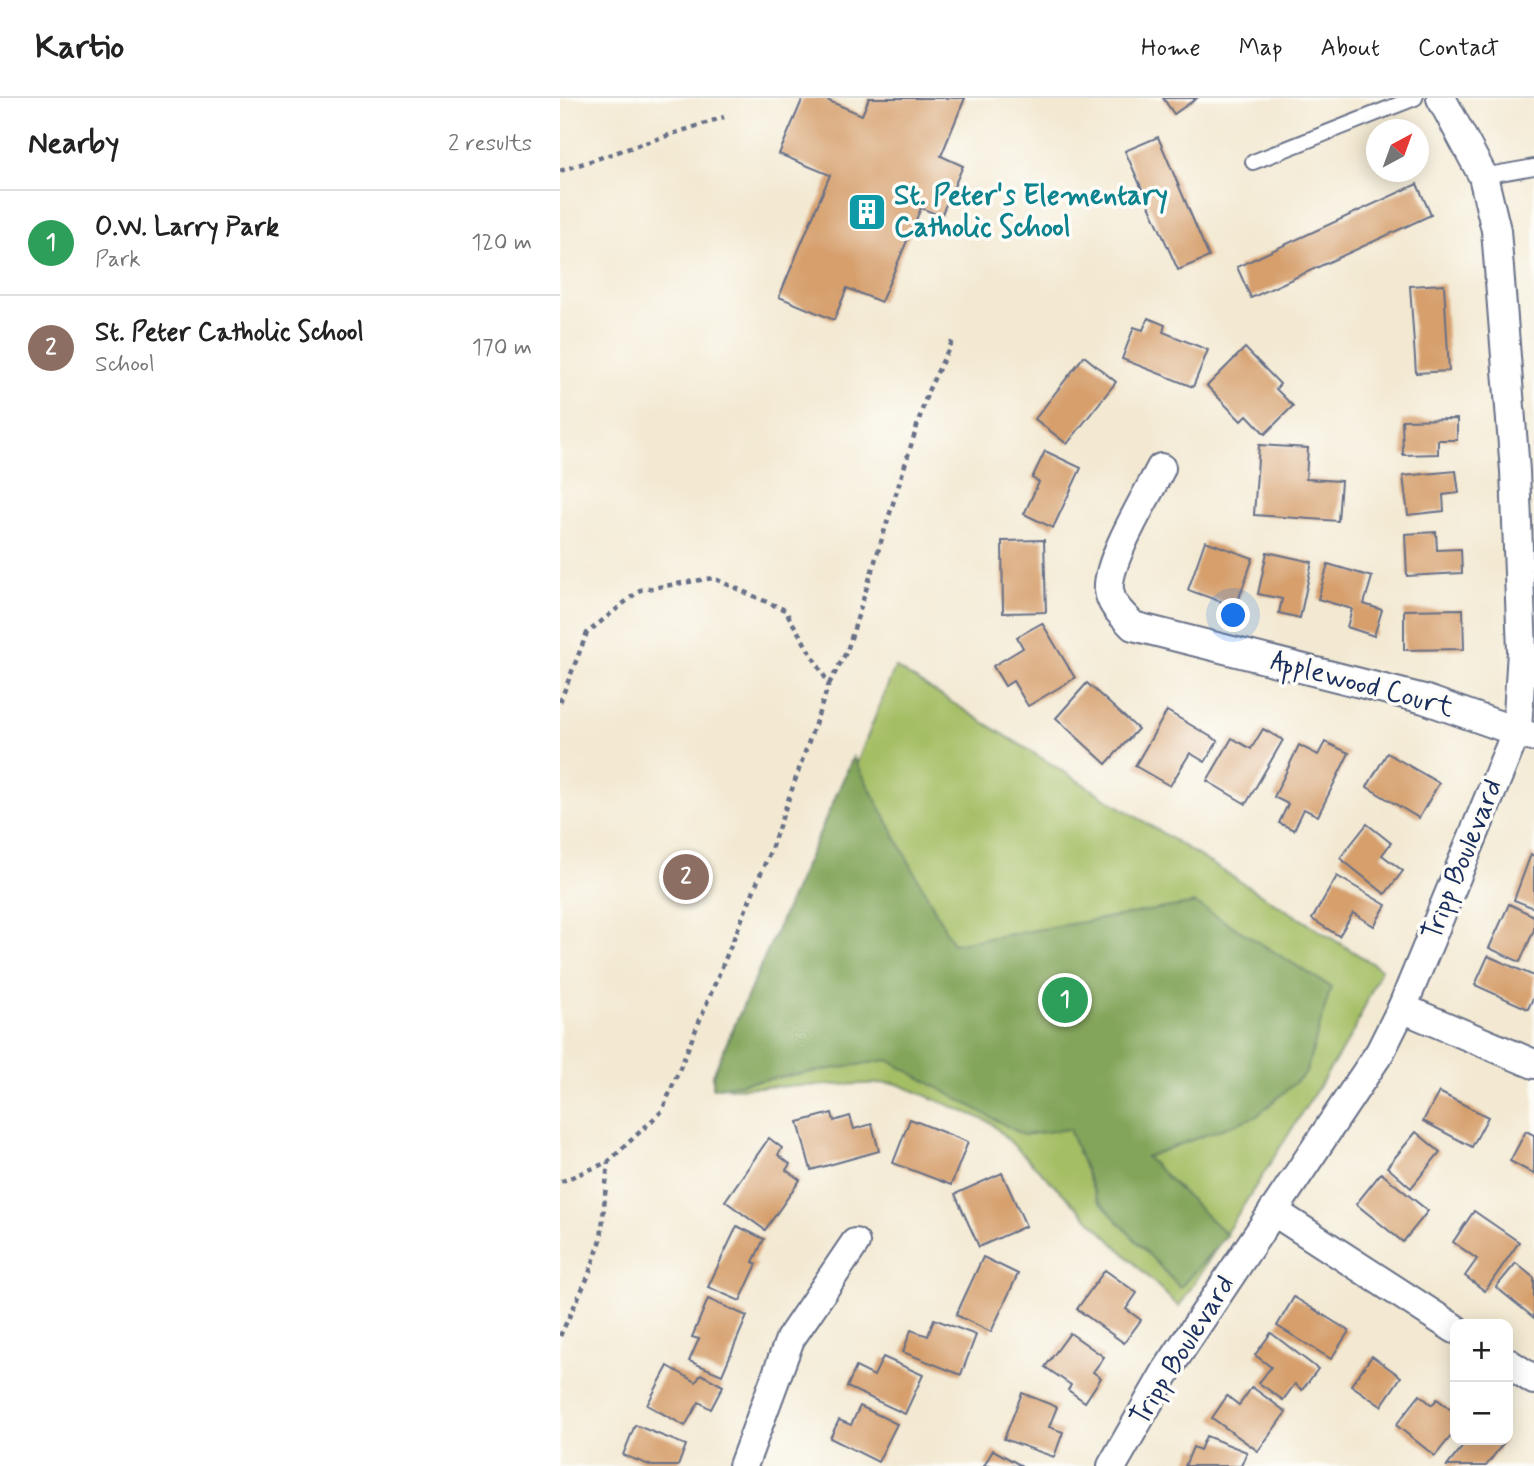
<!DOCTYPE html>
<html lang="en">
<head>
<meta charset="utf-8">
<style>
	:root { --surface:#fff; --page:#f6f6f6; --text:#222; --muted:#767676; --line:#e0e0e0; --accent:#b45309 }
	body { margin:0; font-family:Mynerve,sans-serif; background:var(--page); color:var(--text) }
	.controls { position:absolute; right:21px; bottom:21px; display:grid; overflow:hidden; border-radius:14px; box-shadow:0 4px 18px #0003 }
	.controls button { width:63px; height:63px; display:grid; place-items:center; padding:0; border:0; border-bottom:2px solid var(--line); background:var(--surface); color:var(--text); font:35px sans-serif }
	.compass { position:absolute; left:806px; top:21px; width:63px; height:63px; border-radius:50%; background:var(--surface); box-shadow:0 4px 18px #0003; rotate:41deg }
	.you { position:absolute; left:674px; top:518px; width:24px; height:24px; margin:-18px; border:5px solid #fff; border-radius:50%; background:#1a73e8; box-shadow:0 0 0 10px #1a73e833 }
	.badge { display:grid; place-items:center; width:46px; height:46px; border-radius:50%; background:var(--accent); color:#fff; font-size:23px; font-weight:700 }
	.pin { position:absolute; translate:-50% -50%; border:4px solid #fff; box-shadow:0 2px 7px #0006 }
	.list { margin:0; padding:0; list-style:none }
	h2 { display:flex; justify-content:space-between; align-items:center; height:91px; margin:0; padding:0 28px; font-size:30px }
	h2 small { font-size:23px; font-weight:400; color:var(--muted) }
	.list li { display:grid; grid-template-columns:46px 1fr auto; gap:21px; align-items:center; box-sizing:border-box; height:105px; padding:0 28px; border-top:2px solid var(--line) }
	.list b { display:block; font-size:26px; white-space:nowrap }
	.list p { margin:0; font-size:23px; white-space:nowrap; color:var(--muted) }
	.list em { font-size:23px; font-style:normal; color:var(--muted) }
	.map { position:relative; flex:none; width:974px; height:1368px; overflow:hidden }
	header { display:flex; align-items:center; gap:42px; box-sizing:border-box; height:98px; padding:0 35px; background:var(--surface); border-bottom:2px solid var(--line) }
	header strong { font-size:33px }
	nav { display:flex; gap:38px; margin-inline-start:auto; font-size:24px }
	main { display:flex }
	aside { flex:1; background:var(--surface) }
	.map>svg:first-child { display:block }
</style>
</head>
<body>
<header>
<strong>Kartio</strong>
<nav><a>Home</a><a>Map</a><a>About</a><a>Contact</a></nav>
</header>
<main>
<aside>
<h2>Nearby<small>2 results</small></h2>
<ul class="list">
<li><span class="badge" style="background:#2e9e5b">1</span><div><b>O.W. Larry Park</b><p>Park</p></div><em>120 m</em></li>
<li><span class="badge" style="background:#8d6e63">2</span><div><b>St. Peter Catholic School</b><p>School</p></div><em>170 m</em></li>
</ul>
</aside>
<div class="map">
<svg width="974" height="1368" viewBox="0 0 974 1368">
	<rect width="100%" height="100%" fill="#fdfcf7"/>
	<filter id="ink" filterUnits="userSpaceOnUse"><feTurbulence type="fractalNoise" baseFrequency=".0143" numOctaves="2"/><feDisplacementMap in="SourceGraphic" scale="14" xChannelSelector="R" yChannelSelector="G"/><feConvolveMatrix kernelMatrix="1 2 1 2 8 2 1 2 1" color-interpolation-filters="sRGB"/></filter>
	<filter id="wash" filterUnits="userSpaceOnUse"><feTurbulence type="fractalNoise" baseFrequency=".00686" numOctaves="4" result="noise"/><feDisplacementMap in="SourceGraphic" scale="28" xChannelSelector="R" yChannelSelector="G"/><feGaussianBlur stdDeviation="1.57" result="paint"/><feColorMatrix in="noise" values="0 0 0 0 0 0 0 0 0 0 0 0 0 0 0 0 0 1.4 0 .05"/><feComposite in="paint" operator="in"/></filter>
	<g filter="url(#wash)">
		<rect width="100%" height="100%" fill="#f3e9d2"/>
		<polygon fill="#a4be64" stroke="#607661" stroke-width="2" points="335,569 821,871 794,933 619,1209 430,1024 335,985 168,990"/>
		<polygon fill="#83a55a" stroke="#4f6a5c" stroke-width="2" points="293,659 393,846 635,805 771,889 746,975 697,1018 586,1059 667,1137 620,1190 537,1101 509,1031 463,1037 328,962 153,990 153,976"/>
		<g id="blocks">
			<g fill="#d69f6c">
				<polygon points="243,0 262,0 302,17 309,0 405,0 381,58 403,68 381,118 361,110 321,204 287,190 274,222 219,199 270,77 219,56"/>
				<polygon points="603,0 637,0 614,16"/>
				<polygon points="598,39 649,159 618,172 565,53"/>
				<polygon points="857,86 871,117 691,200 677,169"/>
				<polygon points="884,186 889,273 856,275 850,188"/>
				<polygon points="588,220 605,227 603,234 648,252 633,289 562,261 574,229 583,232"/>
				<polygon points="685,250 720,286 716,291 733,308 705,336 687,317 681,323 647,288"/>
				<polygon points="524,258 556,284 507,346 475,321"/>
				<polygon points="897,321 897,342 878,342 878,356 843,357 842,322"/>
				<polygon points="699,347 748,350 746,381 781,383 778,423 694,417"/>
				<polygon points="485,353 521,370 493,430 464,416 479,384 472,380"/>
				<polygon points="896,373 899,395 883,397 884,413 848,417 843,378"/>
				<polygon points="876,434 877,452 901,451 902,475 847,478 845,436"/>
				<polygon points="484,442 486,514 443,515 442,443"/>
				<polygon points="645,443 693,460 676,509 628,492"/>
				<polygon points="707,454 752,464 740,520 719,515 722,501 698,496"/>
				<polygon points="768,466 812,479 804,506 822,512 814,538 787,529 792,511 758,501"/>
				<polygon points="903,511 904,551 844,552 844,512"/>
				<polygon points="482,525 515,580 468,608 453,583 445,588 433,568 463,550 457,539"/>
				<polygon points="527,585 578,631 546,666 496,620"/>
				<polygon points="607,613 658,643 645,664 630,655 610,688 575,668"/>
				<polygon points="703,631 723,642 686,706 647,683 672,640 691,651"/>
				<polygon points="765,644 789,655 758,718 744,711 734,732 719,725 728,706 714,699 739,647 758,657"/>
				<polygon points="827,655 879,685 859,720 807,689"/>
				<polygon points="807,726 831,745 822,757 843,773 825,796 780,760"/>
				<polygon points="971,756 974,758 974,810 954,802"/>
				<polygon points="777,778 826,807 814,828 793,815 779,838 752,821"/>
				<polygon points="949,806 974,818 974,832 960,864 929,850"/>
				<polygon points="928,858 974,878 974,898 968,911 915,887"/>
				<polygon points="879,994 928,1019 912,1049 863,1023"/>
				<polygon points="272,1015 274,1023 290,1018 294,1031 312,1026 319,1053 251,1072 238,1024"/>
				<polygon points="350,1021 408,1044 391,1087 333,1065"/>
				<polygon points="966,1033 974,1037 974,1076 950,1063"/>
				<polygon points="856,1034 880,1054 851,1090 827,1069"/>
				<polygon points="209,1040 222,1050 218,1057 230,1066 226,1072 240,1082 205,1132 165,1103"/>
				<polygon points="442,1075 466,1128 419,1149 395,1096"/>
				<polygon points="821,1075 868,1113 843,1144 796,1106"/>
				<polygon points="914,1113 959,1144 925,1193 905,1178 917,1161 893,1144"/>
				<polygon points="177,1128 204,1141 193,1164 197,1166 180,1203 148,1189"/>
				<polygon points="423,1159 458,1176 431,1234 396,1217"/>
				<polygon points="956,1165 974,1180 974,1220 936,1189"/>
				<polygon points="545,1172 577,1195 566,1211 581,1222 564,1245 517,1211"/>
				<polygon points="734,1199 789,1233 771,1261 717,1228"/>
				<polygon points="148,1201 187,1218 162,1277 129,1263 139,1241 132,1239"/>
				<polygon points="374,1221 416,1237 401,1277 343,1254 351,1232 368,1238"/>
				<polygon points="510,1235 544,1259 533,1274 541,1280 525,1304 508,1292 511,1287 485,1269"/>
				<polygon points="711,1235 758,1271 742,1292 735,1286 723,1302 699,1285 711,1269 695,1257"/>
				<polygon points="812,1258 841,1279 821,1308 791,1287"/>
				<polygon points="323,1259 363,1277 345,1316 287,1289 296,1269 314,1278"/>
				<polygon points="108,1268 136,1284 141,1276 163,1288 151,1311 139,1304 125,1328 87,1307"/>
				<polygon points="692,1289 726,1314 698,1353 652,1320 667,1298 679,1307"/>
				<polygon points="462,1295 497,1309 489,1329 503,1334 494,1359 444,1341"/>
				<polygon points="860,1297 872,1307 877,1301 895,1315 895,1333 875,1358 836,1327"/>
				<polygon points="300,1308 337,1326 318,1364 270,1340 279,1322 291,1327"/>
				<polygon points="75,1327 126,1347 118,1368 92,1368 63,1357"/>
				<polygon points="646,1338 687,1354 681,1368 625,1368 633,1349 640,1352"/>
				<polygon points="908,1342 941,1342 944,1344 926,1368 887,1368"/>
				<polygon points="433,1352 462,1368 424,1368"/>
			</g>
		</g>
	</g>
	<g filter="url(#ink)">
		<use href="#blocks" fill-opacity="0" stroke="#677087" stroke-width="2"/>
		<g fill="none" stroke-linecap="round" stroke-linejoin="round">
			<g stroke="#677087" stroke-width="18">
				<g id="lane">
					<polyline points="693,64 855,0"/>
					<polyline points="923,78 974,69"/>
				</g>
			</g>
			<g stroke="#677087" stroke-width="32">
				<g id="street">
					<path d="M 601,370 C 588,396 546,464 549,492 C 551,508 563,517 573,528 L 864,601 L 972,639"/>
					<polyline points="842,910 974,966"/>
					<polyline points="713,1113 895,1231"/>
					<polyline points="948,1265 974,1282"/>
					<polyline points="183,1368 230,1241 295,1145"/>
					<polyline points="552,1368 607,1272 820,954 842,910 957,632 962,553 955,373 936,132 923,78 881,0"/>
				</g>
			</g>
			<g stroke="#677087" stroke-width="4.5" stroke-dasharray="5 5" stroke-linecap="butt">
				<polyline points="0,73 164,19"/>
				<polyline points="269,586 287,553 368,293 393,242"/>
				<polyline points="0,604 27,535 80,492 153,480 225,512 269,586 211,751 102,1013 48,1064 0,1084"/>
				<polyline points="0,1238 27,1181 41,1142 48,1064"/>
			</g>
			<use href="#lane" stroke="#fff" stroke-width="14"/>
			<use href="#street" stroke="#fff" stroke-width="28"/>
		</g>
	</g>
	<defs>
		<g id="building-square" transform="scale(2.0125)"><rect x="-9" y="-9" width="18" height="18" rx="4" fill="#0f9aa8" stroke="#fdfcf7"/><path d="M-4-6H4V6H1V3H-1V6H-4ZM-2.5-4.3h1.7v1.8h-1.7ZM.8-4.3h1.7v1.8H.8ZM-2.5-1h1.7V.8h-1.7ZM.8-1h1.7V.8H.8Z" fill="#fff"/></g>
	</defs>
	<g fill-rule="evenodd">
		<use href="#building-square" x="307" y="114"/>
	</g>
	<g text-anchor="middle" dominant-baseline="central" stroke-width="7" stroke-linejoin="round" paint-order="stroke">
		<g font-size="28" font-weight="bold" fill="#0d838f" stroke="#fdfcf7" text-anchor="start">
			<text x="334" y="98">St. Peter's Elementary<tspan x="334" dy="32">Catholic School</tspan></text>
		</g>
		<g font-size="28" fill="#1b2f5e" stroke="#fdfcf7">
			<text transform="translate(802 587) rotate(15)">Applewood Court</text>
			<text transform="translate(903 762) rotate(-68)">Tripp Boulevard</text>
			<text transform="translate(623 1253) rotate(-58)">Tripp Boulevard</text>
		</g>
	</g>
</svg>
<div class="controls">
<button>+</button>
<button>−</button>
</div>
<svg class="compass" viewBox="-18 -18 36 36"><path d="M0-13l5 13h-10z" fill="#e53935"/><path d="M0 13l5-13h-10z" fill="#767676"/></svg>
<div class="you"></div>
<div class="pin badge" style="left:505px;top:902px;background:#2e9e5b">1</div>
<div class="pin badge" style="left:126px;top:779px;background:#8d6e63">2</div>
</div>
</main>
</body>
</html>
